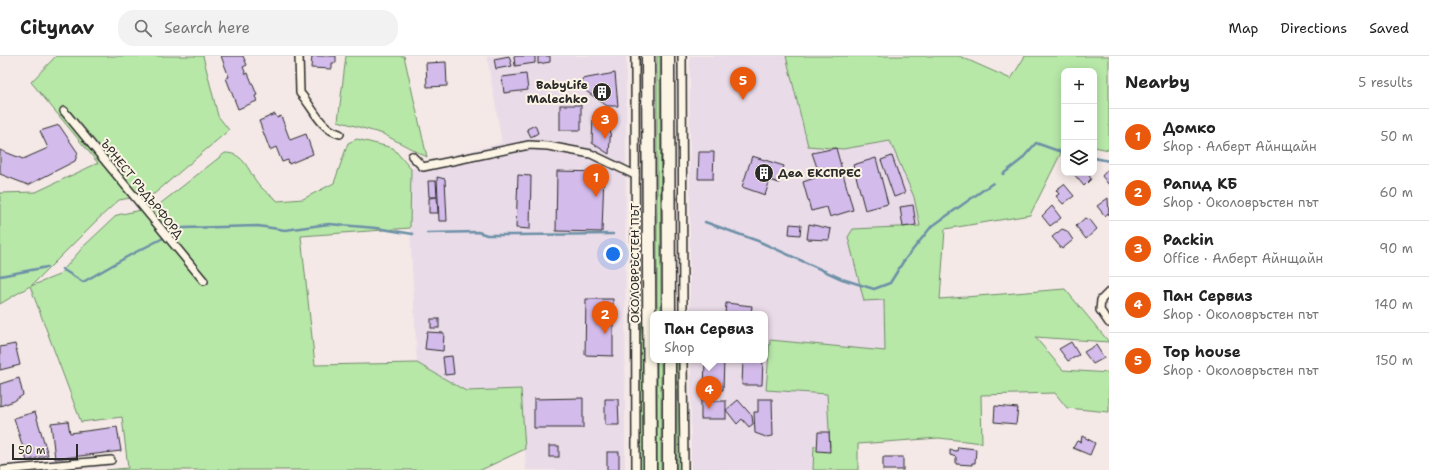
<!DOCTYPE html>
<html lang="en">
<head>
<meta charset="utf-8">
<style>
	:root { --surface:#fff; --page:#f2f2f2; --text:#222; --muted:#767676; --line:#e0e0e0; --accent:#ea580c }
	body { margin:0; font-family:"Shantell Sans",sans-serif; background:var(--page); color:var(--text) }
	.controls { position:absolute; right:12px; top:12px; display:grid; overflow:hidden; border-radius:8px; box-shadow:0 2px 10px #0003 }
	.controls button { width:36px; height:36px; display:grid; place-items:center; padding:0; border:0; border-bottom:1px solid var(--line); background:var(--surface); color:var(--text); font:20px sans-serif }
	.scale { position:absolute; left:12px; bottom:10px; width:66px; box-sizing:border-box; padding-left:4px; border:2px solid #2b2b2b; border-top:0; font-size:11px; line-height:14px; white-space:nowrap; color:#2b2b2b; -webkit-text-stroke:3px #fcf5e5; paint-order:stroke }
	.you { position:absolute; left:613px; top:198px; width:14px; height:14px; margin:-10px; border:3px solid #fff; border-radius:50%; background:#1a73e8; box-shadow:0 0 0 6px #1a73e833 }
	.badge { display:grid; place-items:center; width:26px; height:26px; border-radius:50%; background:var(--accent); color:#fff; font-size:13px; font-weight:700 }
	.pin { position:absolute; translate:-50% -33px; filter:drop-shadow(0 1px 2px #0008) }
	.pin::after { content:''; position:absolute; top:21px; width:14px; height:12px; background:inherit; clip-path:polygon(0 0,100% 0,50% 100%) }
	.popup { position:absolute; left:650px; top:255px; width:118px; height:52px; box-sizing:border-box; display:grid; place-content:center; border-radius:8px; background:var(--surface); filter:drop-shadow(0 1px 3px #0005); font-size:13px; white-space:nowrap; color:var(--muted) }
	.popup b { font-size:15px; color:var(--text) }
	.popup::after { content:''; position:absolute; left:50%; top:100%; margin-left:-8px; border:8px solid transparent; border-top-color:var(--surface) }
	.list { margin:0; padding:0; list-style:none }
	h2 { display:flex; justify-content:space-between; align-items:center; height:52px; margin:0; padding:0 16px; font-size:17px }
	h2 small { font-size:13px; font-weight:400; color:var(--muted) }
	.list li { display:grid; grid-template-columns:26px 1fr auto; gap:12px; align-items:center; box-sizing:border-box; height:56px; padding:0 16px; border-top:1px solid var(--line) }
	.list b { display:block; font-size:15px; white-space:nowrap }
	.list p { margin:0; font-size:13px; white-space:nowrap; color:var(--muted) }
	.list em { font-size:13px; font-style:normal; color:var(--muted) }
	.icon { flex:none; width:22px; height:22px; fill:none; stroke:currentColor; stroke-width:2; stroke-linecap:round; stroke-linejoin:round }
	.map { position:relative; flex:none; width:1109px; height:414px; overflow:hidden }
	header { display:flex; align-items:center; gap:24px; box-sizing:border-box; height:56px; padding:0 20px; background:var(--surface); border-bottom:1px solid var(--line) }
	header strong { font-size:19px }
	nav { display:flex; gap:22px; margin-inline-start:auto; font-size:14px }
	.search { width:280px; height:36px; background:var(--page); display:flex; align-items:center; gap:10px; box-sizing:border-box; padding:0 14px; border-radius:16px; color:var(--muted); font-size:15px }
	main { display:flex }
	aside { flex:1; background:var(--surface) }
	.map>svg:first-child { display:block }
</style>
</head>
<body>
<header>
<strong>Citynav</strong>
<div class="search"><svg class="icon" aria-label="search" viewBox="0 0 24 24"><circle cx="10" cy="10" r="6"/><path d="M15 15l6 6"/></svg>Search here</div>
<nav><a>Map</a><a>Directions</a><a>Saved</a></nav>
</header>
<main>
<div class="map">
<svg width="1109" height="414" viewBox="0 0 1109 414">
	<rect width="100%" height="100%" fill="#f4e9e6"/>
	<filter id="ink" filterUnits="userSpaceOnUse"><feTurbulence type="fractalNoise" baseFrequency=".025" numOctaves="2"/><feDisplacementMap in="SourceGraphic" scale="8" xChannelSelector="R" yChannelSelector="G"/><feConvolveMatrix kernelMatrix="1 2 1 2 8 2 1 2 1" color-interpolation-filters="sRGB"/></filter>
	<g filter="url(#ink)">
		<g fill="#eadbe8">
			<polygon points="487,0 626,0 625,414 526,414 521,334 466,335 417,307 410,172 411,113 426,106 502,87"/>
			<polygon points="690,0 786,0 808,90 843,93 890,85 914,141 920,170 854,173 884,244 885,295 770,284 766,334 827,338 830,391 814,390 813,414 691,414 691,304 765,304 765,258 690,258"/>
		</g>
		<g fill="#b7e8a8" stroke="#718a6a">
			<path d="M 56,0 L 203,0 L 218,60 L 229,74 L 154,138 L 119,144 L 96,165 L 31,230 L 59,219 L 84,190 L 117,159 L 156,151 L 225,97 C 246,97 248,117 260,130 C 265,136 272,140 278,145 L 303,143 L 334,127 L 348,87 L 357,83 L 393,92 L 411,113 L 410,172 L 301,180 L 315,309 L 417,307 L 466,335 L 521,333 L 525,393 L 481,414 L 106,414 L 128,412 L 122,361 L 81,366 L 30,230 L 0,248 L 0,137 L 36,136 L 98,107 L 31,26 Z"/>
			<polygon points="346,0 404,0 427,101 383,78 338,65"/>
			<polygon points="657,0 660,0 661,258 657,258"/>
			<polygon points="786,0 959,0 1011,23 1025,0 1109,0 1109,94 1094,91 1094,15 1064,15 1064,91 1030,159 945,173 940,243 1065,233 1109,286 1035,281 1063,314 1109,317 1109,356 1067,352 1055,337 981,339 982,387 939,382 858,388 858,414 813,414 814,390 830,391 827,338 766,334 770,284 885,295 884,244 864,245 848,181 853,173 920,170 914,141 890,85 843,93 808,90"/>
			<polygon points="640,255 644,296 644,414 640,414"/>
			<rect x="657" y="304" width="4" height="110"/>
			<rect x="677" y="304" width="3" height="110"/>
		</g>
		<g fill="none" stroke-linecap="round" stroke-linejoin="round">
			<g stroke="#6d90a7" stroke-width="2.5">
				<polyline points="1094,102 1109,105"/>
				<polyline points="1003,118 1021,104 1036,87 1064,97"/>
				<polyline points="705,166 758,185 842,223 874,233 890,227 903,206 931,171 993,127"/>
				<polyline points="427,177 478,176 487,179 514,179 613,178"/>
				<polyline points="62,213 83,226 132,198 183,172 258,170 285,174 329,168 376,172 413,178"/>
				<polyline points="0,220 47,211"/>
			</g>
		</g>
		<g fill="#d3bbeb" stroke="#2b2b2b">
			<polygon points="221,0 243,0 247,9 243,11 246,18 248,17 257,39 255,40 257,45 238,53 226,22 229,21"/>
			<polygon points="312,0 336,0 336,7 332,7 332,13 311,12"/>
			<polygon points="509,0 512,10 496,13 494,3"/>
			<polygon points="514,0 535,0 535,7 515,10"/>
			<polygon points="538,0 550,0 550,6 538,8"/>
			<polygon points="446,6 447,30 427,31 426,7"/>
			<polygon points="615,17 618,50 607,50 583,33 582,23"/>
			<polygon points="526,18 528,34 504,37 502,21"/>
			<rect x="560" y="49" width="21" height="25"/>
			<polygon points="275,58 277,62 281,60 290,84 306,78 313,98 289,108 288,104 282,106 276,91 270,94 259,65"/>
			<polygon points="593,60 611,70 609,98 592,87"/>
			<polygon points="59,69 78,97 75,105 28,129 0,118 0,94 23,103 48,92 40,75"/>
			<polygon points="535,69 538,77 531,81 527,73"/>
			<polygon points="836,92 853,154 830,161 827,151 811,155 803,126 820,120 812,97"/>
			<polygon points="699,96 714,96 713,123 698,123"/>
			<polygon points="752,100 784,110 779,127 770,124 765,139 742,131"/>
			<polygon points="892,100 905,137 894,141 881,104"/>
			<polygon points="876,102 888,148 865,154 853,109"/>
			<polygon points="1109,112 1109,129 1102,120"/>
			<polygon points="557,115 604,116 602,176 556,175"/>
			<polygon points="1073,117 1088,117 1091,123 1084,130"/>
			<polygon points="518,119 531,120 530,173 516,172"/>
			<polygon points="437,121 445,123 447,165 439,165"/>
			<polygon points="428,125 436,125 437,141 429,141"/>
			<polygon points="1064,128 1074,140 1063,148 1056,140 1059,138 1056,134"/>
			<polygon points="437,141 438,157 429,157 429,142"/>
			<polygon points="1108,142 1109,159 1108,157 1105,160 1097,150"/>
			<polygon points="913,149 916,169 903,171 900,151"/>
			<polygon points="1052,150 1061,162 1050,170 1042,160"/>
			<polygon points="1085,162 1091,165 1097,173 1086,183 1076,170"/>
			<polygon points="790,168 801,169 800,179 789,178"/>
			<polygon points="809,168 831,173 829,184 807,183"/>
			<polygon points="1062,173 1067,175 1073,184 1062,193 1052,181"/>
			<polygon points="586,243 613,243 613,300 585,299"/>
			<polygon points="726,247 752,250 751,258 725,258"/>
			<rect x="431" y="263" width="8" height="9"/>
			<polygon points="427,276 444,277 443,295 425,293"/>
			<polygon points="1071,286 1079,299 1068,305 1059,293"/>
			<polygon points="15,288 20,309 0,314 0,291"/>
			<polygon points="1096,289 1104,302 1093,308 1084,296"/>
			<polygon points="452,300 454,318 445,319 443,301"/>
			<polygon points="705,304 724,304 723,334 704,334"/>
			<polygon points="743,304 763,304 762,329 742,329"/>
			<polygon points="19,322 23,339 14,345 0,350 0,328"/>
			<polygon points="583,342 583,372 534,372 534,343"/>
			<polygon points="605,343 618,343 619,369 605,369"/>
			<polygon points="758,343 772,343 773,380 766,381 755,377 754,356 758,356"/>
			<polygon points="738,344 752,360 753,368 749,371 742,363 737,368 726,354"/>
			<rect x="701" y="345" width="25" height="18"/>
			<polygon points="995,350 1018,352 1016,368 994,366"/>
			<polygon points="35,356 48,399 27,405 14,362"/>
			<polygon points="68,365 70,377 117,371 121,395 55,403 51,367"/>
			<polygon points="818,376 829,376 830,396 817,395"/>
			<polygon points="1082,380 1095,387 1090,399 1073,392 1077,385 1081,386"/>
			<rect x="549" y="390" width="10" height="11"/>
			<polygon points="958,391 976,393 975,407 972,407 972,409 956,408 956,401 950,399 950,394 957,395"/>
			<rect x="607" y="396" width="12" height="18"/>
			<rect x="883" y="401" width="20" height="13"/>
		</g>
		<g fill="none" stroke-linecap="round" stroke-linejoin="round">
			<g stroke="#2b2b2b" stroke-width="10">
				<g id="minor">
					<path d="M 299,0 L 300,37 C 314,52 319,72 340,78"/>
					<polyline points="635,0 636,414"/>
					<polyline points="682,0 683,258"/>
					<polyline points="64,55 204,225"/>
					<polyline points="412,100 423,111 529,89 548,90 591,98 635,119"/>
					<polyline points="1109,236 1101,244 1100,254 1109,267"/>
					<polyline points="683,304 684,414"/>
					<polyline points="4,414 111,404"/>
				</g>
			</g>
			<g stroke="#2b2b2b" stroke-width="15">
				<g id="trunk">
					<polyline points="648,0 650,414"/>
					<polyline points="668,0 669,258"/>
					<polyline points="669,304 669,414"/>
				</g>
			</g>
			<use href="#minor" stroke="#fcf5e5" stroke-width="7"/>
			<use href="#trunk" stroke="#fcf5e5" stroke-width="12"/>
		</g>
	</g>
	<defs>
		<g id="building-disc" transform="scale(1)"><circle r="9.5" fill="#2b2b2b" stroke="#fcf5e5"/><path d="M-4-6H4V6H1V3H-1V6H-4ZM-2.5-4.3h1.7v1.8h-1.7ZM.8-4.3h1.7v1.8H.8ZM-2.5-1h1.7V.8h-1.7ZM.8-1h1.7V.8H.8Z" fill="#fff"/></g>
	</defs>
	<g fill-rule="evenodd">
		<use href="#building-disc" x="602" y="36"/>
		<use href="#building-disc" x="764" y="117"/>
	</g>
	<g text-anchor="middle" dominant-baseline="central" stroke-width="4" stroke-linejoin="round" paint-order="stroke">
		<g font-size="12" font-weight="bold" fill="#2b2b2b" stroke="#fcf5e5" text-anchor="end">
			<text x="588" y="29">BabyLife<tspan x="588" dy="14">Malechko</tspan></text>
			<text x="778" y="117" text-anchor="start">Деа ЕКСПРЕС</text>
		</g>
		<g font-size="12" fill="#2b2b2b" stroke="#fcf5e5">
			<text transform="translate(142 133) rotate(51)">ЪРНЕСТ РЪДЪРФОРД</text>
			<text transform="translate(635 207) rotate(-90)">ОКОЛОВРЪСТЕН ПЪТ</text>
		</g>
	</g>
</svg>
<div class="controls">
<button>+</button>
<button>−</button>
<button><svg class="icon" aria-label="layers" viewBox="0 0 24 24"><path d="M12 4l9 5-9 5-9-5zM3 14l9 5 9-5"/></svg></button>
</div>
<div class="scale">50 m</div>
<div class="you"></div>
<div class="pin badge" style="left:596px;top:141px">1</div>
<div class="pin badge" style="left:605px;top:278px">2</div>
<div class="pin badge" style="left:605px;top:83px">3</div>
<div class="pin badge" style="left:709px;top:353px">4</div>
<div class="popup"><b>Пан Сервиз</b>Shop</div>
<div class="pin badge" style="left:743px;top:44px">5</div>
</div>
<aside>
<h2>Nearby<small>5 results</small></h2>
<ul class="list">
<li><span class="badge">1</span><div><b>Домко</b><p>Shop · Алберт Айнщайн</p></div><em>50 m</em></li>
<li><span class="badge">2</span><div><b>Рапид КБ</b><p>Shop · Околовръстен път</p></div><em>60 m</em></li>
<li><span class="badge">3</span><div><b>Packin</b><p>Office · Алберт Айнщайн</p></div><em>90 m</em></li>
<li><span class="badge">4</span><div><b>Пан Сервиз</b><p>Shop · Околовръстен път</p></div><em>140 m</em></li>
<li><span class="badge">5</span><div><b>Top house</b><p>Shop · Околовръстен път</p></div><em>150 m</em></li>
</ul>
</aside>
</main>
</body>
</html>
